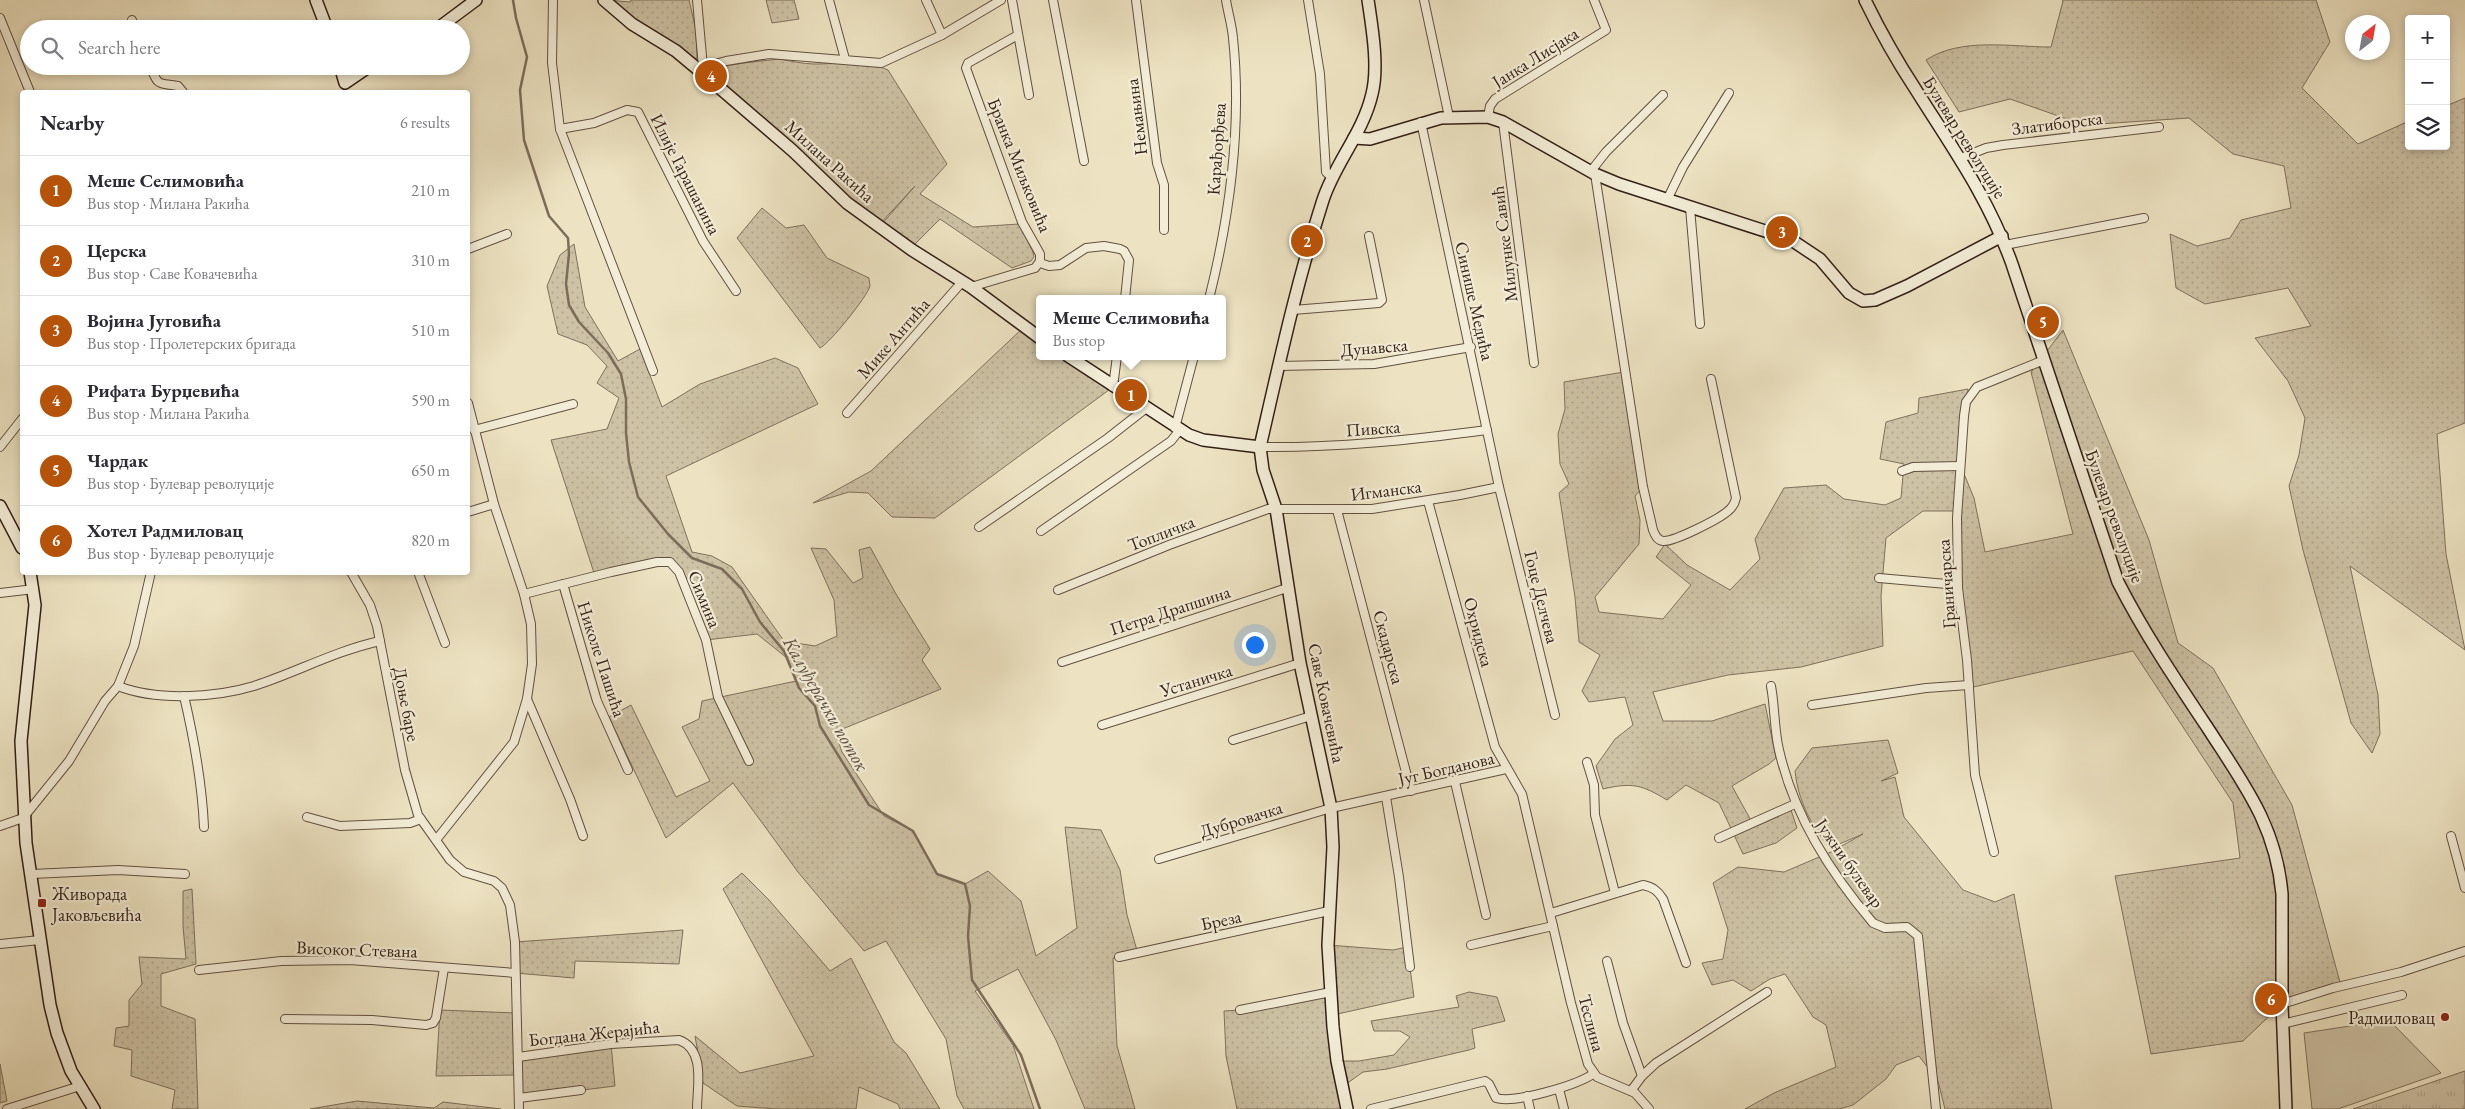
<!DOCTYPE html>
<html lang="en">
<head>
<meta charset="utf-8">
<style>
	:root { --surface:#fff; --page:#f7f7f7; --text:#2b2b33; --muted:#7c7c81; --line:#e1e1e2; --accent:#b45309 }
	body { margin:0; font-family:"EB Garamond",serif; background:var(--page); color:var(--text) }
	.controls { position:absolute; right:15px; top:15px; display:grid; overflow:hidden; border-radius:5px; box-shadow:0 2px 8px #0003 }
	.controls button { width:45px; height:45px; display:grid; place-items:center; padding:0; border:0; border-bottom:1px solid var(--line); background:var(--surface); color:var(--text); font:25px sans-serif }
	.compass { position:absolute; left:2345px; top:15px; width:45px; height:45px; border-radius:50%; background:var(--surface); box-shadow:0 2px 8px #0003; rotate:31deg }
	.you { position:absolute; left:1254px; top:644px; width:18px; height:18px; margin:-12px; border:4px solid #fff; border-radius:50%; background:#1a73e8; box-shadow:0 0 0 8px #1a73e833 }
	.badge { display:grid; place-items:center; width:32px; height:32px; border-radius:50%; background:var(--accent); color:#fff; font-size:16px; font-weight:700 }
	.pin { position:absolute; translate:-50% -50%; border:2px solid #fff; box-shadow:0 1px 5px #0006 }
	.popup { position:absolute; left:1036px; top:295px; width:190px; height:65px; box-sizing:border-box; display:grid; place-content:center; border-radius:5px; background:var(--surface); filter:drop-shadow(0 1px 4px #0005); font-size:16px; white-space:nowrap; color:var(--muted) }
	.popup b { font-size:19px; color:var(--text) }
	.popup::after { content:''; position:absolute; left:50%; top:100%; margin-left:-10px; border:10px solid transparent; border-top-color:var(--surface) }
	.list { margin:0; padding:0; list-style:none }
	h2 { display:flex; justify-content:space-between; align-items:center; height:65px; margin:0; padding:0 20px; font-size:21px }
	h2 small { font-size:16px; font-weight:400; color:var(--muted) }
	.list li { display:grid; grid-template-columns:32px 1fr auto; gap:15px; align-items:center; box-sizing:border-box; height:70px; padding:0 20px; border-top:1px solid var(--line) }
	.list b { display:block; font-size:19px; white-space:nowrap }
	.list p { margin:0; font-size:16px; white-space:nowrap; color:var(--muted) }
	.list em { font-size:16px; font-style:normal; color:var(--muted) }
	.icon { flex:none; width:28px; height:28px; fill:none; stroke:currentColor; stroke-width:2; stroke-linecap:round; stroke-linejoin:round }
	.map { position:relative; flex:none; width:2465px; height:1109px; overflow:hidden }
	.search { position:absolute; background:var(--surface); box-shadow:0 2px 8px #0003; left:20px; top:20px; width:450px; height:55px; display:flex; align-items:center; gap:12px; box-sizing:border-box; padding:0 18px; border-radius:28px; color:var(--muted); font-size:19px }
	.panel { position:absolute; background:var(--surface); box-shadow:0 2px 8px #0003; left:20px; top:90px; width:450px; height:485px; border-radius:5px }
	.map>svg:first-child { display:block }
</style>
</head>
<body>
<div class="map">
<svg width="2465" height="1109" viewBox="0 0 2465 1109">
	<defs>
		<pattern id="grass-dots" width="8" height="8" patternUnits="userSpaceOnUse" patternTransform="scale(1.25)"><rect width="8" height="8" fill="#cdc2a5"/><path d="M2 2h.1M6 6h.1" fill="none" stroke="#b0a68d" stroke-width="1.8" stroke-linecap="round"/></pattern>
		<pattern id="park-tufts" width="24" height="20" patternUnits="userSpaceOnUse" patternTransform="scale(1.25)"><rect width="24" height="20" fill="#cdc2a5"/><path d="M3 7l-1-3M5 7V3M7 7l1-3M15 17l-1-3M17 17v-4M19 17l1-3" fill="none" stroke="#b0a68d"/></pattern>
	</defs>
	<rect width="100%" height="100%" fill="#ede3c2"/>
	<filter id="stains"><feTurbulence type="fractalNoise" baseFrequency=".004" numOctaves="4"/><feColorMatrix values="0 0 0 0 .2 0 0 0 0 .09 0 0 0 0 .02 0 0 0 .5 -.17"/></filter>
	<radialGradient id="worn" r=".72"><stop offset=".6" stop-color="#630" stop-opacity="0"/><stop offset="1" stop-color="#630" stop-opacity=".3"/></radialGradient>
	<g fill="url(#grass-dots)" stroke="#80705e">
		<polygon points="607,0 630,2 631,0 689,0 696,30 697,58 692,62"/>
		<polygon points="766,0 794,0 799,19 772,23"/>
		<path d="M 2062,0 L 2316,0 L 2330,42 L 2302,88 L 2358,144 L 2409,121 L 2409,146 L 2446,146 L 2446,106 L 2465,98 L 2465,423 L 2437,434 L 2446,554 L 2465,650 L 2350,566 L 2378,695 L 2380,734 L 2372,753 L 2351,723 L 2303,550 L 2289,486 L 2299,455 L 2305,418 L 2288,381 L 2255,338 L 2311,326 L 2288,288 L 2205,304 L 2176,288 L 2170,234 L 2197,246 L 2230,238 L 2241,220 L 2291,208 L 2284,166 L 2233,154 L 2189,118 L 2084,125 L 2010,99 L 1959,112 L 1926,60 C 1961,37 2011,47 2051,47 L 2063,1 Z"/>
		<path d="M 779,59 C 791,61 803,64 814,64 C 838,64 866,60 888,70 L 947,164 L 920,194 L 973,227 L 1019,224 L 1033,252 L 1034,257 L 1031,261 L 1012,268 L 940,219 L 914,245 L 880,226 L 915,186 L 878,226 L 707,74 C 715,64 765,61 779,59 Z"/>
		<path d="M 762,208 L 786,228 L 804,225 L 827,258 L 869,278 C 869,279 870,285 870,286 C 867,297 830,343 820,348 L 737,238 Z"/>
		<polygon points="574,244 585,307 618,361 640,349 662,407 700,384 775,358 798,368 818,404 666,476 692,552 712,556 732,567 791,651 796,643 815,646 837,636 834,600 811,548 826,549 853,583 863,578 859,550 870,547 896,594 930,649 922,660 941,689 835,732 842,752 884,816 913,831 937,874 965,884 988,871 1021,901 1036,956 1077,928 1065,827 1101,830 1120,870 1127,915 1138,954 1113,958 1117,1046 1135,1109 1085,1109 1056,1040 1018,969 975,991 1013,1045 1034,1109 964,1109 957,1096 946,1039 886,941 864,951 798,872 733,783 666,838 609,717 631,705 676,797 710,781 682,727 699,719 702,701 796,681 787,658 757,634 706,640 675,566 657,562 595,576 551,440 607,429 619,398 597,383 607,366 587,345 558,334 547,286 560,255"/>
		<polygon points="1024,327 1040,338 1040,356 1067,356 1113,387 935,518 892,517 868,493 849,492 813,503 871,471"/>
		<path d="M 2063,330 L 2149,540 L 2178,643 L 2213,668 L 2292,805 L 2341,986 L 2282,1004 L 2243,1041 L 2151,1054 L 2115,876 L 2240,858 L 2233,803 L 2133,651 L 1969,688 L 1958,585 L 1958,511 L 1923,511 L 1886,538 L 1881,596 L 1883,646 L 1801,667 L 1728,675 L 1653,692 L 1663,721 L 1712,721 L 1765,704 L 1776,758 L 1769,764 L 1732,786 L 1754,826 L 1791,810 L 1797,828 L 1776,843 L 1743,854 L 1719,803 L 1686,785 L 1667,800 C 1642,785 1633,782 1603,789 L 1596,766 L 1615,739 L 1633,725 L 1625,697 L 1589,702 L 1582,691 L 1600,655 L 1579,642 L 1575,597 L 1559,493 L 1569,484 L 1560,464 L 1558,434 L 1565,409 L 1564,382 L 1624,372 L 1643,487 L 1635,496 L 1640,520 L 1639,544 L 1595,597 L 1599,612 L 1663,619 L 1691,585 L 1656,557 L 1665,544 L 1687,565 L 1730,590 L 1760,559 L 1755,539 L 1784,488 L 1826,485 L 1844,499 L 1885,505 L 1901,498 L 1904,464 L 1880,459 L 1886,422 L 1918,413 L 1919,398 L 1968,389 L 1962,469 L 1974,498 L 1985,552 L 2073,534 L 2031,372 Z"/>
		<path d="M 1888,740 L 1898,773 L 1881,781 L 1895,777 L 1904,817 L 1963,890 L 1995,902 L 2014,894 L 2052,1109 L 1945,1109 L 1938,1081 L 1919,1056 L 1896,1065 L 1886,1079 L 1853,1105 L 1839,1109 L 1745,1109 L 1774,1093 L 1836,1067 L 1826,1025 L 1813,1017 L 1785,974 L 1770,979 L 1751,991 L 1733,980 L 1712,985 L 1702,963 L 1723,959 L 1728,930 L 1713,883 L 1738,867 L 1784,872 L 1831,852 L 1863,834 L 1830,848 C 1811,826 1798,800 1795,771 L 1812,748 Z"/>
		<polygon points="742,873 769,900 830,971 851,958 894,1042 906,1053 940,1109 900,1109 898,1104 859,1087 856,1109 777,1109 737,1106 703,1083 695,1036 740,1073 814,1056 723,889"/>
		<polygon points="192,889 196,964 161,974 161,1006 195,1019 198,1109 172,1109 175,1090 131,1076 132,1050 114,1046 116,1028 129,1026 129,1000 142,984 139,957 186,959 183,926 183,891"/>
		<polygon points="683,930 679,964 575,961 574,978 515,973 515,942"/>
		<polygon points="1328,945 1393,950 1407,947 1414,997 1333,1015 1337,1061 1359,1061 1394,1055 1410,1037 1400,1031 1374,1031 1371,1021 1459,1007 1456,996 1469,992 1497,997 1505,1021 1472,1029 1475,1048 1469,1050 1387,1069 1363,1072 1342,1087 1347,1109 1237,1109 1226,1056 1224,1011 1240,1010 1331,992"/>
		<polygon points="440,1010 516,1013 518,1057 611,1044 615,1086 519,1098 518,1075 436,1076"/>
		<polygon points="0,1064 7,1101 0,1103"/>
		<polygon points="357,1101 434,1108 443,1102 501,1109 310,1109"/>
	</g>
	<polygon fill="url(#park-tufts)" stroke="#80705e" points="2465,1071 2465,1109 2353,1109"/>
	<polygon fill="#cdc2a5" stroke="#80705e" points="2389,1020 2441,1073 2338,1109 2312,1109 2304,1033"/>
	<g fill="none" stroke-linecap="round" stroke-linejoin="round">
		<polyline stroke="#7c6c5a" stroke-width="2.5" points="513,0 516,18 527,57 520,90 524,140 549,216 568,238 569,254 566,284 569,305 579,322 608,353 621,374 626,399 626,433 629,462 638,497 668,534 692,558 722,569 742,589 760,622 784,651 799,688 815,706 820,726 869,805 913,831 937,874 965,884 970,906 968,936 972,980 1021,1055 1040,1109"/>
		<g stroke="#615041" stroke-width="10">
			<g id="street">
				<polyline points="553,0 552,63 560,129 653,371"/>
				<polyline points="697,0 703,67"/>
				<polyline points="829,0 845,59"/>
				<polyline points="926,0 942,35"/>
				<polyline points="1012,0 1029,95"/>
				<polyline points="1053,0 1084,161"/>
				<polyline points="1136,0 1157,163 1164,185 1164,230"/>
				<polyline points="1308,0 1320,74 1326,172 1331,177"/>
				<polyline points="1424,0 1449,117"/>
				<polyline points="0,18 30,92"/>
				<polyline points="132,20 135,29"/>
				<path d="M 150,66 C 159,88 158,82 178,86 L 183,92"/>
				<polyline points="700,71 703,67 726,61 769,54 881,63 942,35 1001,0"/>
				<polyline points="1488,117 1490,106 1495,99 1606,30 1594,0"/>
				<polyline points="1421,122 1499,487 1555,715"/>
				<polyline points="1503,122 1534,363"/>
				<polyline points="560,129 594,123 627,110 638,112 703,241 736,291"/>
				<polyline points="1961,158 1986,148 2003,145 2159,127"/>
				<polyline points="1591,171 1606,152 1663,95"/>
				<path d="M 1595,174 L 1643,487 L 1653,530 C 1655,535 1657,540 1663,541 C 1674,542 1719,519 1728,511 C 1733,507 1735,503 1736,498 L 1711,379"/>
				<polyline points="1667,200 1683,167 1729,93"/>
				<polyline points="1690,208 1700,324"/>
				<polyline points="2005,245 2144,218"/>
				<polyline points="468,249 507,234"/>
				<polyline points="1040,263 1049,266 1060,265 1086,248 1104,246 1120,249 1124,251 1129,260 1125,299"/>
				<polyline points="971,287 1035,268 1040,261 1040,254 1022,222 966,68 968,63 1018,35"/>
				<path d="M 1209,299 C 1230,215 1242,124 1233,38 C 1232,25 1228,13 1226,0"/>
				<polyline points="1293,310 1379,303 1382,300 1369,236"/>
				<polyline points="1279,366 1374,364 1471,347"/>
				<polyline points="1113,387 1117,356"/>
				<polyline points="847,413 962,282"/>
				<polyline points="1175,428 1194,356"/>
				<polyline points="474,430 573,404"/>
				<polyline points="0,447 22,419"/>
				<path d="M 1260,447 C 1337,448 1411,440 1487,430"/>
				<polyline points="1902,471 1913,467 1960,466"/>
				<polyline points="1428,501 1495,747 1522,794 1571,1003 1588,1064 1597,1077 1635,1093 1649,1109"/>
				<polyline points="1337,510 1411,791"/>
				<polyline points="468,512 494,504"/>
				<polyline points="979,527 1108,438 1145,409"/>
				<polyline points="1041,531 1171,441 1179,431"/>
				<polyline points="351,572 370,605 377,626 405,770 418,815 450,860 464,872 494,881 502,888 510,905 515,942 519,1109"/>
				<polyline points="418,572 445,643"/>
				<polyline points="1879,578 1958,585"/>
				<polyline points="563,584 597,701 628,770"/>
				<polyline points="1058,590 1169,545 1268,509 1372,509 1460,495 1499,487"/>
				<polyline points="0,593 34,589"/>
				<polyline points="524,594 611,572 657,562 670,562 679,572 706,640 718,697 749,761"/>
				<polyline points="1062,662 1287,588"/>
				<path d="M 118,686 C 156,701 214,698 254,686 C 297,672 335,651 380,641"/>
				<path d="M 1771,686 C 1775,707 1774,729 1779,750 C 1794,816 1830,872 1873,923 L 1885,928 L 1907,927 L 1918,936 L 1936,1109"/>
				<path d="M 184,696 C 194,739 202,782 204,827"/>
				<polyline points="527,699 570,799 583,836"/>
				<polyline points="1812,705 1926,688 1969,685"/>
				<polyline points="1102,725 1300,663"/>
				<polyline points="1233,740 1311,716"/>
				<polyline points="1587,762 1594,785 1595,815 1615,893"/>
				<polyline points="1455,782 1486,915"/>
				<polyline points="1386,797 1399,877 1410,967"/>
				<polyline points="307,817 340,826 410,823 421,819"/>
				<polyline points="0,826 23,818 69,761 105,701 118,686 134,646 151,572"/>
				<polyline points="2451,836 2465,888"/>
				<polyline points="1719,838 1795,804"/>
				<polyline points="436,840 514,742 527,699 532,664 531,624 524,594 494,504 468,403"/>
				<polyline points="1994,852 1975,775 1967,660 1958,588 1957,518 1964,416 1966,402 1977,387 2044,360"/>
				<polyline points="1159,859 1331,808 1506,769"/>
				<polyline points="32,874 118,870 185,874"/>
				<path d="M 1551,913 L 1643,885 C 1653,887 1658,891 1663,899 L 1686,963"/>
				<polyline points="0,944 40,940"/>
				<polyline points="1471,945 1553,926"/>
				<polyline points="1119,957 1329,911"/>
				<polyline points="1607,961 1623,1023 1642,1076"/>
				<polyline points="199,970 281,961 350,960 515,973"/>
				<polyline points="2282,1004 2333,988 2401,972 2465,951"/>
				<polyline points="1240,1010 1331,992"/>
				<polyline points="285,1019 372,1020 426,1025 433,1023 436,1018 444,968"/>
				<polyline points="2282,1024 2402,995"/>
				<path d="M 518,1057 L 611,1044 L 679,1040 C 706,1050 697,1087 697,1109"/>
				<polyline points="1559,1089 1564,1109"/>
				<polyline points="1631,1091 1642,1076 1656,1063 1767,992"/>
				<polyline points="1527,1096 1530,1109"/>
				<polyline points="519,1098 581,1090"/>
				<polyline points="7,1109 80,1086"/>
				<path d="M 1371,1109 L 1485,1081 L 1489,1084 L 1496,1098 C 1514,1104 1577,1085 1593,1074"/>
			</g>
		</g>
		<g stroke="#321f16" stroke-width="14">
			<g id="secondary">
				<polyline points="316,0 327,29"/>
				<polyline points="604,0 632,24 676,51 700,71 793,151 847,203 912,250 971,287 1040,338"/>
				<path d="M 1865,0 C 1880,31 1897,61 1916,90 C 1953,149 1988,197 2012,264 L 2118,582 C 2144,633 2177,682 2209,730 C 2245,786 2276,826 2282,894 L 2282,1004 L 2286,1109"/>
				<polyline points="437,29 476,0"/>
				<polyline points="340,66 345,83 370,66"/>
				<polyline points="1354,138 1370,139 1441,118 1488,117 1503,122 1595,174 1619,184 1790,239 1820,259 1849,293 1863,301 1875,300 1907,286 2002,236"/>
				<polyline points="1068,356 1189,435 1203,440 1260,447"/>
				<polyline points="0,506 22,548"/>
				<polyline points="30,572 35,605 21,741 26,843 50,1005 57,1033 71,1071 94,1109"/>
				<path d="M 1347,1109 L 1337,1061 L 1333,1027 L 1328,945 L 1333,847 L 1331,808 L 1300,663 L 1276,509 L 1263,470 L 1260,447 C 1279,364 1297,281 1323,200 C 1335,163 1363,133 1372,94 C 1379,67 1372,27 1368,0"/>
			</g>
		</g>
		<use href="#street" stroke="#f3edd7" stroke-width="8"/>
		<use href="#secondary" stroke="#f3edd7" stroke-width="11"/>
	</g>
	<g fill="#8f2418" stroke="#f3edd7" stroke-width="2">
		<rect x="37" y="898" width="10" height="10" rx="2.5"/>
		<circle cx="2445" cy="1017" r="5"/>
	</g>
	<g text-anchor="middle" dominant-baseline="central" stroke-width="4.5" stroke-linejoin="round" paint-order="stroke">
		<g font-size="18" fill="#321f16" stroke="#f3edd7">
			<text transform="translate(1535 57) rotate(-32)">Јанка Лисјака</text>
			<text transform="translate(1136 117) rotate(-97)">Немањина</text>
			<text transform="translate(2057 123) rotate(-7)">Златиборска</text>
			<text transform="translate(1965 137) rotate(58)">Булевар револуције</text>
			<text transform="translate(1216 149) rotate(-86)">Карађорђева</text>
			<text transform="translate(830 161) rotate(42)">Милана Ракића</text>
			<text transform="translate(1020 165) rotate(68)">Бранка Миљковића</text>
			<text transform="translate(686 174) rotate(63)">Илије Гарашанина</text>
			<text transform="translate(1504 244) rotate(-97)">Милунке Савић</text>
			<text transform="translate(1475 301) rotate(77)">Синише Медића</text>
			<text transform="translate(893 338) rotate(-49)">Мике Антића</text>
			<text transform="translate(1374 347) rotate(-5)">Дунавска</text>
			<text transform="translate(1373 428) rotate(-4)">Пивска</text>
			<text transform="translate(1386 490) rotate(-7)">Игманска</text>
			<text transform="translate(2115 516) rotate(70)">Булевар револуције</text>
			<text transform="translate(1161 533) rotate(-21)">Топличка</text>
			<text transform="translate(1946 584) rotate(-94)">Граничарска</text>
			<text transform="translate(1542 597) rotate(76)">Гоце Делчева</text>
			<text transform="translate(705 599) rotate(68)">Симина</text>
			<text transform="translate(1170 610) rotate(-18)">Петра Драпшина</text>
			<text transform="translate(1479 632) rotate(75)">Охридска</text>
			<text transform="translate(1389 647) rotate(75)">Скадарска</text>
			<text transform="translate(602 659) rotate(72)">Николе Пашића</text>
			<text transform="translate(1196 680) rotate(-17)">Устаничка</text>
			<text transform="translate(1327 703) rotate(78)">Саве Ковачевића</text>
			<text transform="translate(407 704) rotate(79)">Доње баре</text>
			<text transform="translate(1446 768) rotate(-13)">Југ Богданова</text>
			<text transform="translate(1241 819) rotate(-17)">Дубровачка</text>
			<text transform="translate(1850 863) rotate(55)">Јужни булевар</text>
			<text transform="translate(1221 920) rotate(-12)">Бреза</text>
			<text transform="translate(357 949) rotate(2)">Високог Стевана</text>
			<text transform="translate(1592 1023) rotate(75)">Теслина</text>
			<text transform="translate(594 1033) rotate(-6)">Богдана Жерајића</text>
		</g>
		<g font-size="18" fill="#321f16" stroke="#f3edd7" text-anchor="start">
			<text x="52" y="893">Живорада<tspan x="52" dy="21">Јаковљевића</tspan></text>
			<text x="2435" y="1017" text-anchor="end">Радмиловац</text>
		</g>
		<g font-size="19" font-style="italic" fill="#5d4c3e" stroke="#f3edd7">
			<text transform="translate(826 704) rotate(60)">Калуђерачки поток</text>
		</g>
	</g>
	<rect width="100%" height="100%" filter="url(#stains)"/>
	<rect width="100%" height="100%" fill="url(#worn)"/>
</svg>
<div class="controls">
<button>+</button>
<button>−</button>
<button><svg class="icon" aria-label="layers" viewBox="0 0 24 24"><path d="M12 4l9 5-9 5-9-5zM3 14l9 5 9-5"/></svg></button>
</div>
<svg class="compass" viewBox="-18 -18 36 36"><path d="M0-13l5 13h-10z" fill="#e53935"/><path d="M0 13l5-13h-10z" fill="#7c7c81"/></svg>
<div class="you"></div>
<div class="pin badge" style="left:1131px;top:395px">1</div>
<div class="popup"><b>Меше Селимовића</b>Bus stop</div>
<div class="pin badge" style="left:1307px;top:241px">2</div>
<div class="pin badge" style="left:1782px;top:232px">3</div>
<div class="pin badge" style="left:711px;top:76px">4</div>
<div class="pin badge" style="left:2043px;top:322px">5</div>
<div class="pin badge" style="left:2271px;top:999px">6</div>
<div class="search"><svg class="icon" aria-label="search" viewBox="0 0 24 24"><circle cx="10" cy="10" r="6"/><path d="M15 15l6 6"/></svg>Search here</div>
<section class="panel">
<h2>Nearby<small>6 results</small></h2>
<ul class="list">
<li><span class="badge">1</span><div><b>Меше Селимовића</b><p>Bus stop · Милана Ракића</p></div><em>210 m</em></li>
<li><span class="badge">2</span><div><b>Церска</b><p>Bus stop · Саве Ковачевића</p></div><em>310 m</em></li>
<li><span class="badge">3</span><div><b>Војина Југовића</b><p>Bus stop · Пролетерских бригада</p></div><em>510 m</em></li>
<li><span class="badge">4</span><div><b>Рифата Бурџевића</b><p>Bus stop · Милана Ракића</p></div><em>590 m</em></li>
<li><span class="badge">5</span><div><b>Чардак</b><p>Bus stop · Булевар револуције</p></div><em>650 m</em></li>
<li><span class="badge">6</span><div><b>Хотел Радмиловац</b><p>Bus stop · Булевар револуције</p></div><em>820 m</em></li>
</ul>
</section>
</div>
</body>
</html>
